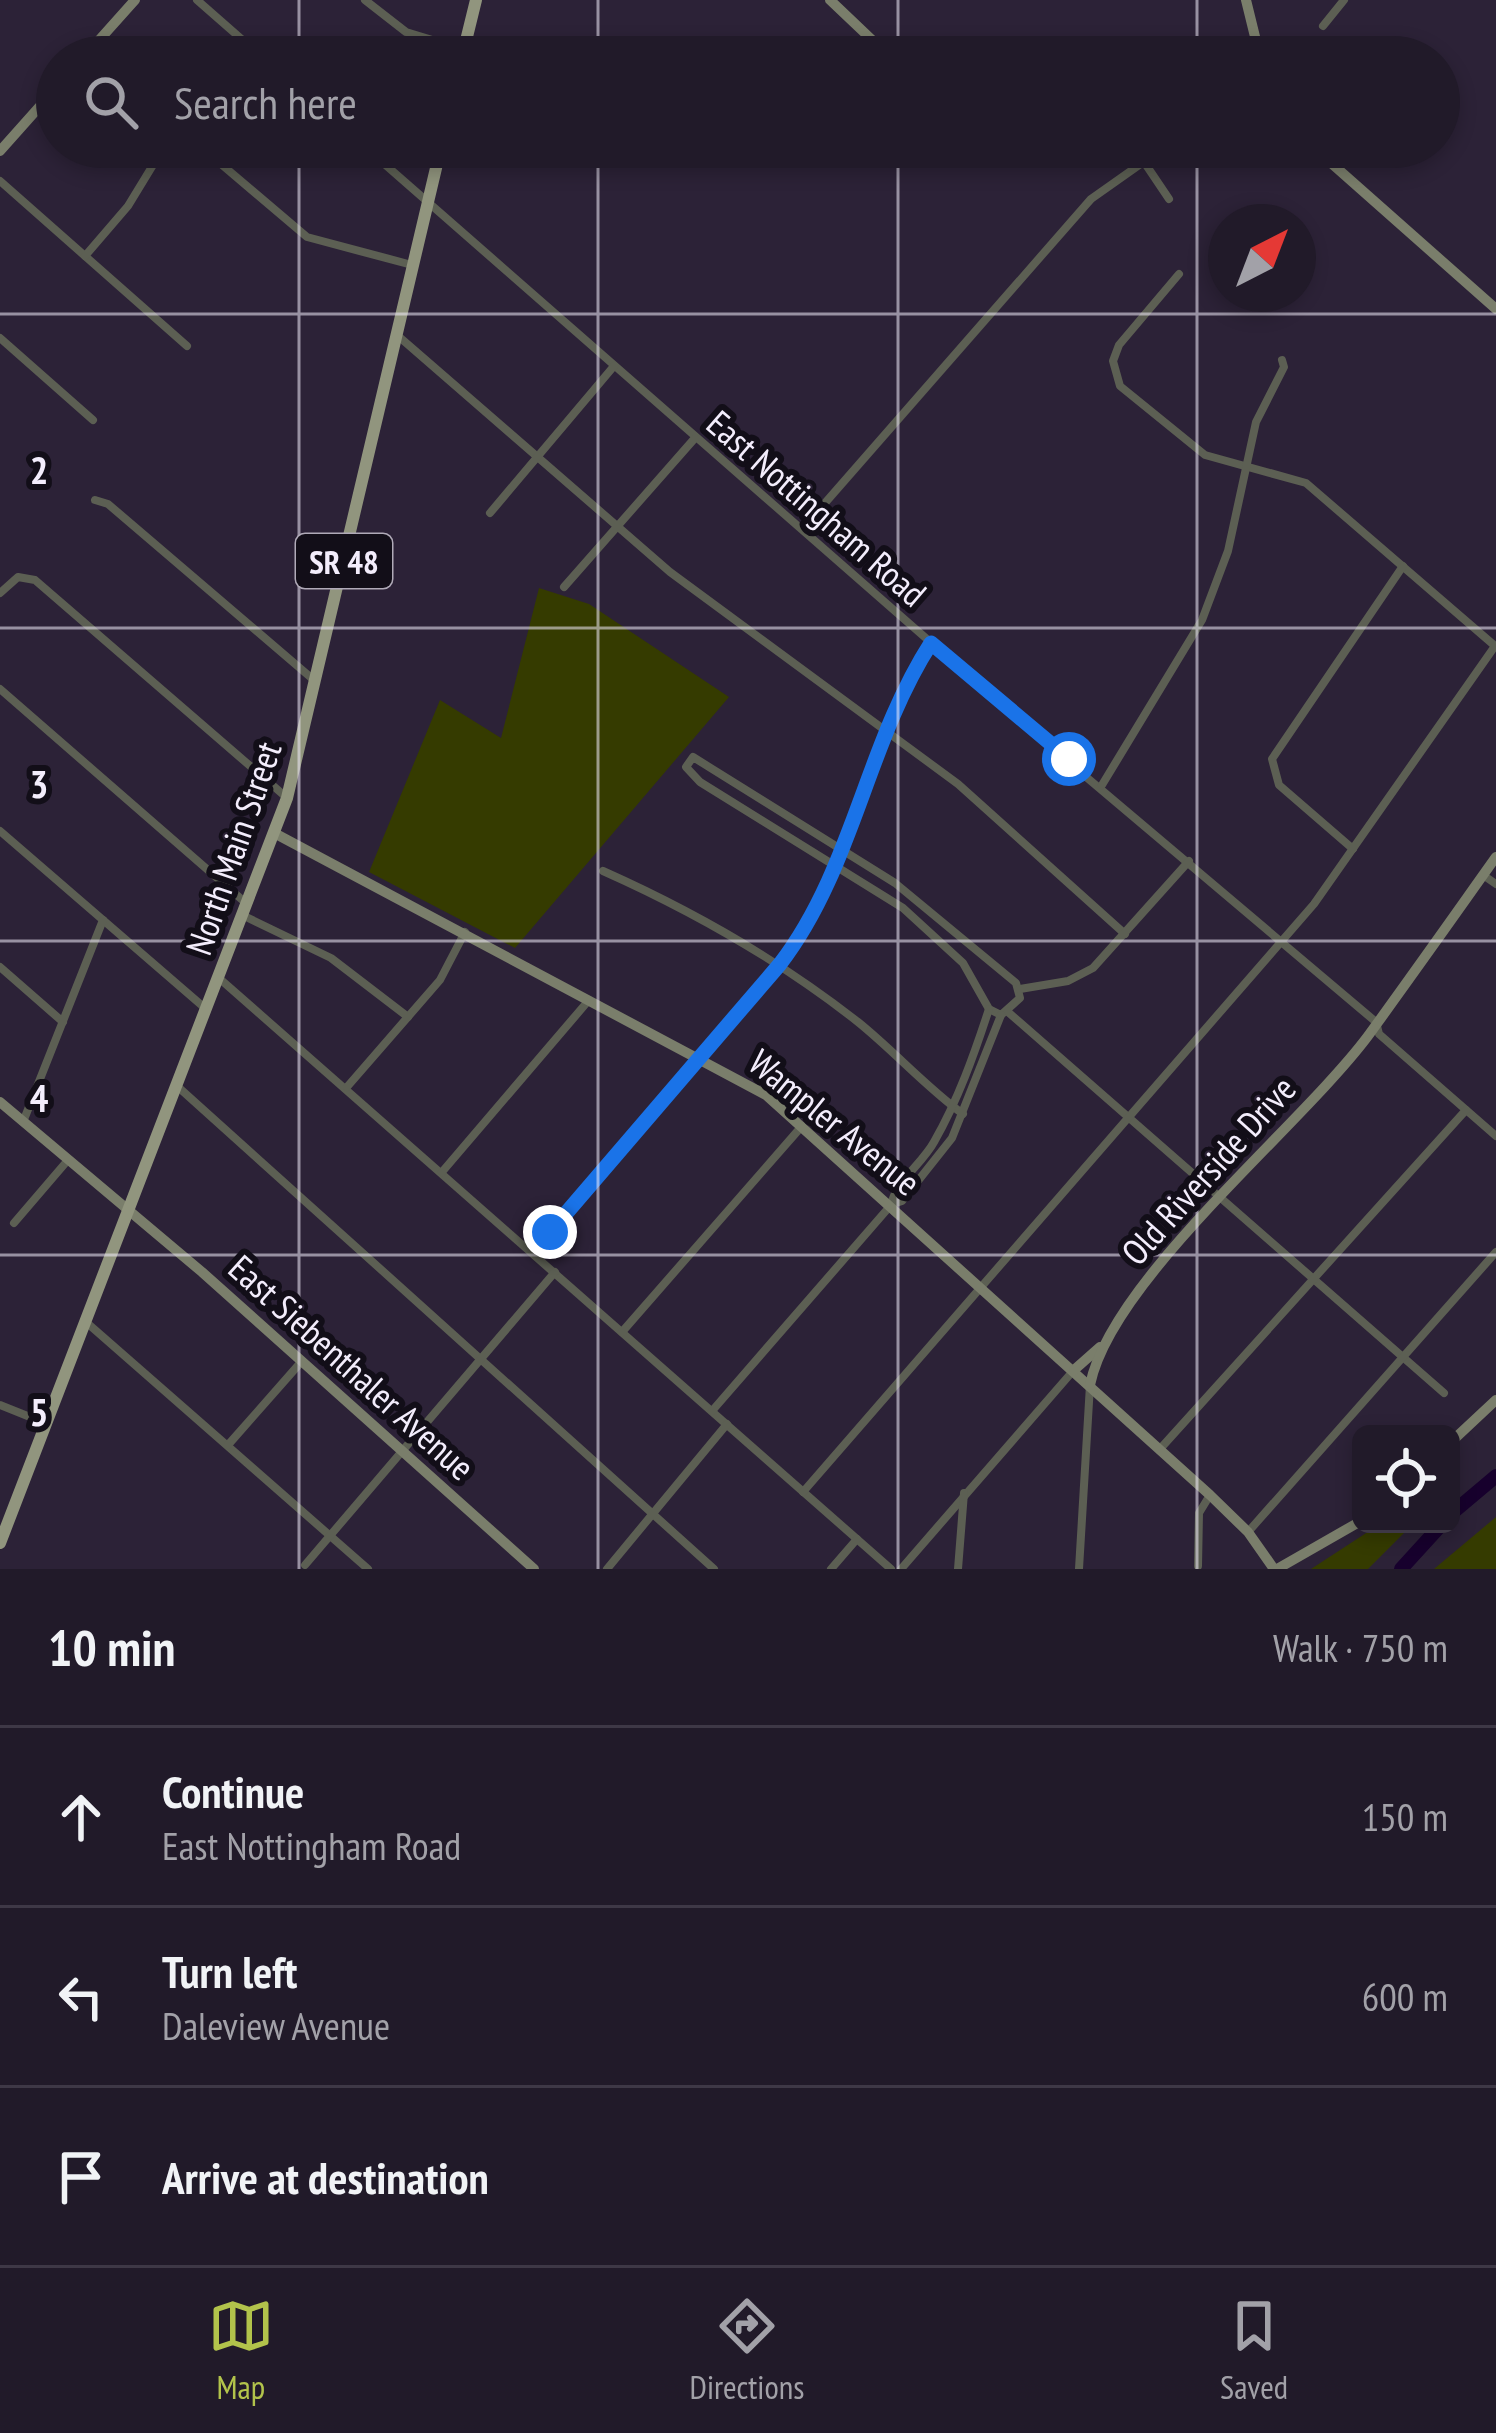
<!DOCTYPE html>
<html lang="en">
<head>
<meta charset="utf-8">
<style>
	:root { --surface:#211a29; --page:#292331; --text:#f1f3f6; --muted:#a2a1a8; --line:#3e3846; --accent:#b2c34b }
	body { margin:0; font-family:"PT Sans Narrow",sans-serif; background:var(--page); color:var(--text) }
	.controls { position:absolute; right:36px; bottom:36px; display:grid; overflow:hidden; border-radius:18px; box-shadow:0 6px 18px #0003 }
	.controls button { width:108px; height:108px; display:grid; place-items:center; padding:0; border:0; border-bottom:3px solid var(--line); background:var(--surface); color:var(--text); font:60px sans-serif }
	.compass { position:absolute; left:1208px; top:204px; width:108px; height:108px; border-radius:50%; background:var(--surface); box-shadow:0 6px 18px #0003; rotate:42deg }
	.stop { position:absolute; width:36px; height:36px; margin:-27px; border:9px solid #1a73e8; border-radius:50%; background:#fff }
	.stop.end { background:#1a73e8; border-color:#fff; box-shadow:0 3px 12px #0008 }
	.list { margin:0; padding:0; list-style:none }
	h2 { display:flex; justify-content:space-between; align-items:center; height:156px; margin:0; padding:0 48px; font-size:51px }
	h2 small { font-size:39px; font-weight:400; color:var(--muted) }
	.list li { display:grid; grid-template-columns:78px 1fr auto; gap:36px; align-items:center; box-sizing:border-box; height:180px; padding:0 48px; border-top:3px solid var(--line) }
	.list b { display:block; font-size:45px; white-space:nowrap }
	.list p { margin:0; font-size:39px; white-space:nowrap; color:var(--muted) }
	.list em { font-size:39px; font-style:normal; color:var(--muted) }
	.icon { flex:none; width:66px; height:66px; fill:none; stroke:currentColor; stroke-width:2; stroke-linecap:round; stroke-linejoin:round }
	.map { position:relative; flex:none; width:1496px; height:1569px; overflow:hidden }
	.search { position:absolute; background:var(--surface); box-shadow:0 6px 18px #0003; left:36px; right:36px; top:36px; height:132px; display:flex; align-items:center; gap:30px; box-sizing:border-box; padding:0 42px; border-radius:66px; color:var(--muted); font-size:45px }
	.sheet { height:696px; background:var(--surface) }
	nav { display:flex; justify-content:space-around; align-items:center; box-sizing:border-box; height:168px; border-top:3px solid var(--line); background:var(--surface); font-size:33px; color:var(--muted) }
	nav a { display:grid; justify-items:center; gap:6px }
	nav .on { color:var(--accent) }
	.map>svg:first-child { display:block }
</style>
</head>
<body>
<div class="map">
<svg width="1496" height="1569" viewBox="0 0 1496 1569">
	<rect width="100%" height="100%" fill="#2c2237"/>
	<g fill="#353b00">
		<polygon points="539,588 589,604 729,697 515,948 369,872 440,700 501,738"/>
		<polygon points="1496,1517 1496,1569 1434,1569"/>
		<polygon points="1380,1524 1413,1524 1368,1569 1311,1569"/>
	</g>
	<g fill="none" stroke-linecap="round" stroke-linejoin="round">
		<g stroke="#17002d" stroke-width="14">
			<polyline points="1451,1514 1496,1476"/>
			<polyline points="1401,1569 1442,1524"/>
		</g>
		<g stroke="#5c5f53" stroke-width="8">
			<polyline points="197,0 262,57"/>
			<polyline points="365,0 406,32 462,49"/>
			<polyline points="1323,26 1344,0"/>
			<polyline points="201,147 307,237 412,265"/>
			<polyline points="365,147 1040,738 1376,1022 1379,1034 1496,1136"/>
			<polyline points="1134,147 1169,199"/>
			<polyline points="0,181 187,346"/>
			<polyline points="85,256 128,206 164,147"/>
			<polyline points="1179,274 1119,345 1113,361 1120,386 1205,455 1306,483 1495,646"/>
			<polyline points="397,335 670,572 958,784 1125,934"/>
			<polyline points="0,338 93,420"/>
			<polyline points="95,500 108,504 315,681"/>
			<polyline points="490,513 614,366"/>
			<polyline points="804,527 1091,199 1142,163"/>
			<polyline points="564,587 695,438"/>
			<polyline points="0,593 18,577 35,580 286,797"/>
			<polyline points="0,689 247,904"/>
			<polygon points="693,757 895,883 1016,983 1020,998 1001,1015 989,1009 963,963 903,908 700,782 686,767"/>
			<polyline points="1102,785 1202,620 1228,551 1256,422 1284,367 1282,360"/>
			<polyline points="0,831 206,1009"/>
			<polyline points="1353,849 1279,785 1272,759 1403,566"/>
			<path d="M 603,871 C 695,912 779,960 858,1022 C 894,1051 926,1087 963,1114"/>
			<polyline points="1483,875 1496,884"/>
			<polyline points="244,916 331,958 408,1017"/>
			<polyline points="0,967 63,1022"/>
			<polyline points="220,979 891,1569"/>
			<polyline points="1020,989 1068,981 1093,968 1189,861"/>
			<polyline points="1008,1012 1444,1393"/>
			<polyline points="177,1086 714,1569"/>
			<polyline points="347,1087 440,980 465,932"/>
			<polyline points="23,1122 103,920"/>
			<polyline points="442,1172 589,1000"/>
			<polyline points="893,1204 902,1201 952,1138 1001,1015"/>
			<polyline points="14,1223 68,1160"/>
			<polyline points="533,1253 802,936 834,874 887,728 931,643"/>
			<polyline points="86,1322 368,1569"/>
			<polyline points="622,1332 802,1126"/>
			<polyline points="0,1405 45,1423"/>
			<path d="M 712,1411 L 891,1205 C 896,1181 922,1164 934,1142 C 958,1100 974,1055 989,1009"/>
			<polyline points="228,1445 302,1361"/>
			<polyline points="1160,1449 1466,1110"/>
			<polyline points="803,1492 1314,904 1495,646"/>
			<polyline points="1248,1532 1496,1252"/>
			<polyline points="305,1565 555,1272"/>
			<polyline points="1198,1566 1199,1513 1210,1495"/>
			<polyline points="607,1569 727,1424"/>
			<polyline points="831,1569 857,1539"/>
			<polyline points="901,1569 1073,1371"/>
			<polyline points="958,1569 964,1493"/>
			<polyline points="1079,1569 1090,1385"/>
		</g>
		<g stroke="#7a7e6b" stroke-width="10">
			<polyline points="830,0 890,57"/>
			<polyline points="1246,0 1260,57"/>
			<polyline points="84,57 135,0"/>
			<polyline points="1231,57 1257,48"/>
			<polyline points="1313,147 1496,309"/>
			<polyline points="0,151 57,87"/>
			<polyline points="276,834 766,1095 1210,1495 1248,1532 1274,1569"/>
			<polyline points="0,1102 202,1272 534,1569"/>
			<polyline points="1074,1370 1100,1347"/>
			<path d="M 1090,1385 C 1111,1280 1299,1128 1368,1036 C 1411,977 1454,916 1496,857"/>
			<polyline points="1451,1442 1496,1400"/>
			<polyline points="1277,1569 1361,1521"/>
		</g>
		<g stroke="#91957e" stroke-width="12">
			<polyline points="462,57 476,0"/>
			<polyline points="0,1543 287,798 441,147"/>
		</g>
	</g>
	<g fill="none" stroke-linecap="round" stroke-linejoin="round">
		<path stroke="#1a73e8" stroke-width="15" d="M 550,1232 L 780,964 C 853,869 866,744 931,643 L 1069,759"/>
	</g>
	<path fill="none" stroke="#f3edfc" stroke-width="3" stroke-opacity="0.55" d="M 299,0 L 299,57M 598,0 L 598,57M 898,0 L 898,57M 1197,0 L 1197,57M 299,147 L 299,1569M 598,147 L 598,1569M 898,147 L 898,1569M 1197,147 L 1197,1569M 0,314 L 1496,314M 0,628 L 1496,628M 0,941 L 1496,941M 0,1255 L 1496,1255"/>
	<g text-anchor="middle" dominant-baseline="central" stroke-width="12" stroke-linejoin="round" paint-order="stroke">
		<rect fill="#120e18" stroke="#b0aab8" stroke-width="3" x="296" y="534" width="96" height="54" rx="9"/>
		<g font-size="33" font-weight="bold" fill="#f3edfc">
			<text x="344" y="561">SR 48</text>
		</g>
		<g font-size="36" fill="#f3edfc" stroke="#120e18">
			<text transform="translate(817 508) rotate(41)">East Nottingham Road</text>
			<text transform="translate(233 848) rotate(-71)">North Main Street</text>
			<text transform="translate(835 1122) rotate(39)">Wampler Avenue</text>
			<text transform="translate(1208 1170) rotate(-48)">Old Riverside Drive</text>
			<text transform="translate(352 1367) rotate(42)">East Siebenthaler Avenue</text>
		</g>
	</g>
	<g font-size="39" text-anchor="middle" font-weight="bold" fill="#f3edfc" stroke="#120e18" stroke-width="12" stroke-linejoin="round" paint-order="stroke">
		<text x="39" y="484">2</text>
		<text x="39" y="798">3</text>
		<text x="39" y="1112">4</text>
		<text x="39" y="1426">5</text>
	</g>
</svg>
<div class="controls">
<button><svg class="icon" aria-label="locate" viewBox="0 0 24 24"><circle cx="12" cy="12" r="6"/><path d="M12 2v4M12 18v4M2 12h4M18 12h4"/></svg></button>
</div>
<svg class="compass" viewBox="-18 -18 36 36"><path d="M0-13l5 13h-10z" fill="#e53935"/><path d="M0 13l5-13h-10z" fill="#a2a1a8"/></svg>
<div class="stop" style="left:1069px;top:759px"></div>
<div class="stop end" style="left:550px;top:1232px"></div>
<div class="search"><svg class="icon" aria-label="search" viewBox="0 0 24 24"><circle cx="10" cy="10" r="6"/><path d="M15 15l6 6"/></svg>Search here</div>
</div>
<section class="sheet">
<h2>10 min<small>Walk · 750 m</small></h2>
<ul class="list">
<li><svg class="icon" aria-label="ahead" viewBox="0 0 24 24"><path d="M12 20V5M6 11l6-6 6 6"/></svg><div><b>Continue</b><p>East Nottingham Road</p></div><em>150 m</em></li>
<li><svg class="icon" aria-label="left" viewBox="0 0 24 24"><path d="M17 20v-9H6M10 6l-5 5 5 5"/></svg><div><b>Turn left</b><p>Daleview Avenue</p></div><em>600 m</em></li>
<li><svg class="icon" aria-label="arrive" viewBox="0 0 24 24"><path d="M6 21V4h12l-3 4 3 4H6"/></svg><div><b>Arrive at destination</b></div></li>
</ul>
</section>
<nav>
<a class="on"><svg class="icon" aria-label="map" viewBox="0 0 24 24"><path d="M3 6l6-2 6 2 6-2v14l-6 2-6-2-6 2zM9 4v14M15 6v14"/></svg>Map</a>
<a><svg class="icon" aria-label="directions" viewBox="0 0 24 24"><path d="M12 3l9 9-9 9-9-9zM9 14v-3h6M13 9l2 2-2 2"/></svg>Directions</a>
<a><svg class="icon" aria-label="saved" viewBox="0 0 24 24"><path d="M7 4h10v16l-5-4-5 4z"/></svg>Saved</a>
</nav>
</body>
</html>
